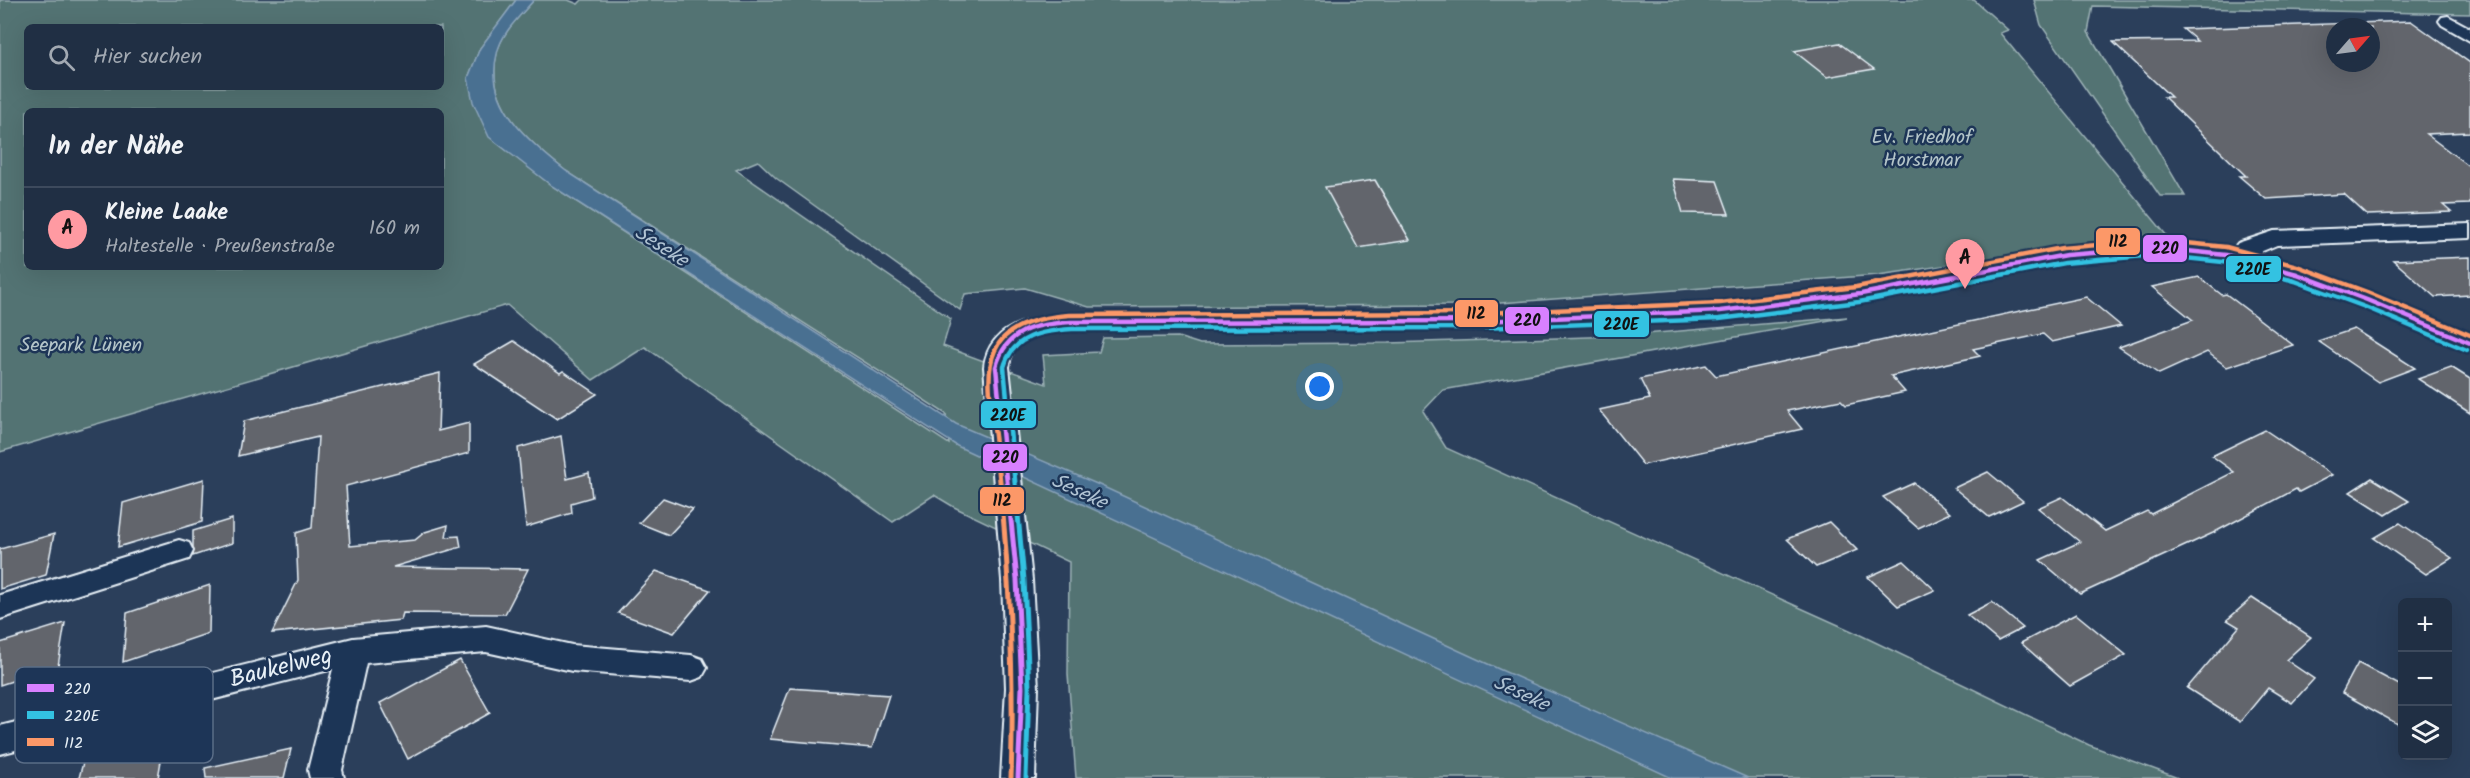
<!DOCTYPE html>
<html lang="de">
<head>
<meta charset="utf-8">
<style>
	:root { --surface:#202f44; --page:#28374b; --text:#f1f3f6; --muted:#a2a9b2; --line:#3d4a5d; --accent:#ff9aa2 }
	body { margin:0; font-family:Kalam,sans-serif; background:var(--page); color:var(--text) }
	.controls { position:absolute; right:18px; bottom:18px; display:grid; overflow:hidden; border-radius:9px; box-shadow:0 6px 24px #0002 }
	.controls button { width:54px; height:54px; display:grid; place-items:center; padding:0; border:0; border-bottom:2px solid var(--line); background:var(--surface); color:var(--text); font:30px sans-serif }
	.compass { position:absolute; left:2326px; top:18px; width:54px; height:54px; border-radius:50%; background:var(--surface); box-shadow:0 6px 24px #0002; rotate:62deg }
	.you { position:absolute; left:1320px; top:387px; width:21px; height:21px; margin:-15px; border:4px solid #fff; border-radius:50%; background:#1a73e8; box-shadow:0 0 0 9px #1a73e833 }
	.badge { display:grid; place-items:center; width:39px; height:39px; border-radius:50%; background:var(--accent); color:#111; font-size:20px; font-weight:700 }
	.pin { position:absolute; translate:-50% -50px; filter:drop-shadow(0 2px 3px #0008) }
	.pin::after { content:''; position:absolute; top:32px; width:21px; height:18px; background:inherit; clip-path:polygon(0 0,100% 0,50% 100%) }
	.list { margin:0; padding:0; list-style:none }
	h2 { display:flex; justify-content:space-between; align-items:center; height:78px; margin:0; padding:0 24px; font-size:26px }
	h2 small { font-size:20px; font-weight:400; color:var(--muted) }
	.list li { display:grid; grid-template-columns:39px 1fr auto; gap:18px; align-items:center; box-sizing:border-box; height:84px; padding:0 24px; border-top:2px solid var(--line) }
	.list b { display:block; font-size:22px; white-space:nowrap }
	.list p { margin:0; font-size:20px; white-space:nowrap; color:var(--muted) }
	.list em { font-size:20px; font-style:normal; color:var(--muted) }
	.icon { flex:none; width:33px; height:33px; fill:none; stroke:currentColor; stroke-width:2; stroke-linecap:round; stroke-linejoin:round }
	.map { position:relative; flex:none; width:2470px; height:778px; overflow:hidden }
	.search { position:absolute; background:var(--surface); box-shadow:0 6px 24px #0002; left:24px; top:24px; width:420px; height:66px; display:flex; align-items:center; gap:15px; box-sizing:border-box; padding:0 21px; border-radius:9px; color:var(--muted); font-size:22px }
	.panel { position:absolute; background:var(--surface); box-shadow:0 6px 24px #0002; left:24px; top:108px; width:420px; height:162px; border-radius:9px }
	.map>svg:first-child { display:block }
</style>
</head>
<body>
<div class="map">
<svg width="2470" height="778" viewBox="0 0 2470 778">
	<rect width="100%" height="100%" fill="#2b3f5b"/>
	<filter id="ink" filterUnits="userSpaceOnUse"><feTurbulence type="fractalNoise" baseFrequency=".0167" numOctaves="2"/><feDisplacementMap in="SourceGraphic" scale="12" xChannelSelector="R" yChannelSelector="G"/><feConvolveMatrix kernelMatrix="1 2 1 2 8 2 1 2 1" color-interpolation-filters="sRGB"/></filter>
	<g filter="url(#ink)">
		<g fill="#527373" stroke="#9db2b6" stroke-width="1.5" fill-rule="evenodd">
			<path d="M 0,0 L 516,0 L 480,48 L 468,78 L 490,137 L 552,186 L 949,444 L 946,414 L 566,171 C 530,143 484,105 497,53 C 501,33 520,16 534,0 L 568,0 L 578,4 L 582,0 L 1974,0 L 2008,30 L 2000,33 L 2172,242 L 2104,243 L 1878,275 L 1474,305 L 1089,307 L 1025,288 L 965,294 L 960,310 L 776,178 L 758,161 L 736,170 L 951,319 L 943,346 L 1046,384 L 1043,355 L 1099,352 L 1103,338 L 1178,337 L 1200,344 L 1389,343 L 1621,336 L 1847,317 L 1443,390 L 1423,411 L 1446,448 L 1854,632 L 2089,745 L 2178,778 L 1076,778 L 1068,674 L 1069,562 L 954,507 L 934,495 L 893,522 L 645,347 L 593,380 L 507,305 L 0,452 ZM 27,27 L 441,27 L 441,87 L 27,87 ZM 27,111 L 441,111 L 441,267 L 27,267 Z"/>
			<polygon points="2034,0 2470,0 2470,14 2093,6 2088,32 2185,196 2160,196 2041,25"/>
		</g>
		<path fill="#4a6f91" stroke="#89a3ba" stroke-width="1.5" d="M 516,0 L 534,0 C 520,16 501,33 497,54 C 484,105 530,143 566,171 L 956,424 L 1097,484 L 1501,670 L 1748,778 L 1672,778 L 957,446 L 552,186 L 489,137 L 473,102 L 468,78 L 480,48 Z"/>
		<g fill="#62656c" stroke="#e8f1f8" stroke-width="1.5" fill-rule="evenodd">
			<path d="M 2411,21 L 2470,63 L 2470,132 L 2426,134 L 2470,167 L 2470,204 L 2443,205 L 2451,212 L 2367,215 L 2344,194 L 2266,199 L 2239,176 L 2246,176 L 2164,97 L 2171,97 L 2113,42 L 2197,41 L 2183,29 ZM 2335,27 L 2371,27 L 2371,63 L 2335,63 Z"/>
			<polygon points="1839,43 1874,69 1827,77 1794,51"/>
			<polygon points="1673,179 1717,181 1729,214 1683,213"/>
			<polygon points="1375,180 1410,240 1358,248 1325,187"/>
			<polygon points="2470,257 2470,295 2435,297 2393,260"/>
			<polygon points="2199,277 2222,295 2226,294 2293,345 2227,367 2207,352 2159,374 2119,347 2193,320 2152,287"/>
			<polygon points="2086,297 2121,326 2052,342 2043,334 1973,349 1980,356 1891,376 1905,392 1846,405 1841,400 1787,411 1802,429 1643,465 1599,410 1650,399 1640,379 1706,365 1716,376"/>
			<polygon points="2354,329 2415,368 2378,382 2318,341"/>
			<polygon points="514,341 560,373 563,371 597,394 557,419 474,364"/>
			<polygon points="2451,367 2470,379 2470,413 2418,379"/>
			<polygon points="440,373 438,431 469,423 469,453 346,486 350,546 415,540 425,532 448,525 446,537 459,536 461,547 393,567 528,569 505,614 403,613 401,620 272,633 298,580 296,533 312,528 318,437 238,456 244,421"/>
			<polygon points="2265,430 2332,475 2299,492 2296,489 2213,533 2080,594 2040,560 2080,542 2038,508 2062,497 2105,531 2147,511 2151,514 2234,472 2212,456"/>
			<polygon points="561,436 567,479 589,473 592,497 571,503 572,513 526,527 518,448"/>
			<polygon points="1988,472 2023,501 1989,517 1954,488"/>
			<polygon points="2372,478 2409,501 2386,515 2350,492"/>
			<polygon points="204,479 202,522 118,547 123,503"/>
			<polygon points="1914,483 1950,513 1918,528 1883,497"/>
			<polygon points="663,498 693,509 669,535 639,523"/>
			<polygon points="232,519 232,543 193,556 193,531"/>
			<polygon points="1829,522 1857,550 1816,567 1787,539"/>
			<polygon points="2400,523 2452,558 2426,574 2374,538"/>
			<polygon points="54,534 46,575 0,589 0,549"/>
			<polygon points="1904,561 1935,590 1898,606 1868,577"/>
			<polygon points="656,571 710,590 674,633 618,613"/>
			<polygon points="210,585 209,633 123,662 127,613"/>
			<polygon points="2252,598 2311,637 2286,660 2314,679 2292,703 2268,688 2240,722 2187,688 2239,627 2227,620"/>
			<polygon points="1992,602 2023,628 1998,641 1967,615"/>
			<polygon points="2076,614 2126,655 2070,686 2021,643"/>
			<polygon points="65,623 58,666 0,685 0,643"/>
			<polygon points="460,660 490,713 408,759 380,703"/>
			<polygon points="2358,663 2403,687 2403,727 2342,693"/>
			<polygon points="790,688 889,695 872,748 770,739"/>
			<polygon points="167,727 158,778 79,778 86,751"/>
			<polygon points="291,749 284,778 206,778 205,768"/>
		</g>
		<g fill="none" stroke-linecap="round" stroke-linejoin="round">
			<g stroke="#e8f1f8" stroke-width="4">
				<g id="minor">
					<polygon points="2448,16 2470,28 2470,41 2442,25 2439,21 2442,17"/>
					<path d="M 2470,224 L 2470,238 L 2277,245 L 2253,255 L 2341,281 L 2470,334 L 2470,351 L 2289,279 L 2226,262 L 2158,255 L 2066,262 L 1861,302 L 1720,319 L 1482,328 L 1084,329 C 1056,330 1012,330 1009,367 L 1032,580 L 1038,688 L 1035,778 L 1001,778 L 1006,688 L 1002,580 L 984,367 C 989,319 1046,315 1084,313 C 1306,313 1530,322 1751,301 C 1814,294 1877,285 1940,273 C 2037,253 2134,228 2232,250 L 2238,243 L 2274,231 Z"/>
					<polygon points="179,540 189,543 193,551 189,559 0,619 0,595"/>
					<polygon points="486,626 572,645 691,655 702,659 707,668 702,677 691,681 572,671 486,652 366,663 342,770 344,778 310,778 308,770 333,669 0,754 0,726 353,638"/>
				</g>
			</g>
			<use href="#minor" fill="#1d3557" fill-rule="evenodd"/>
			<g stroke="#1d3557" stroke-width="9">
				<path id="bus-1-far1" d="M 1005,462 L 996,367 C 1006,329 1036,324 1071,322 L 1482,321 L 1720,311 L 1861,294 L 2066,255 L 2158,248 L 2226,255 L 2297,274 L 2367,300 L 2470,343"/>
			</g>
			<g stroke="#1d3557" stroke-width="10">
				<polyline id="bus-1" points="1005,461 1017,580 1022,688 1018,778"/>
			</g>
			<g stroke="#1d3557" stroke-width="9">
				<path id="bus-2-far1" d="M 1013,462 L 1004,367 C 1013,335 1043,331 1072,329 L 1481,328 L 1719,319 L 1859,302 L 2064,263 L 2156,255 L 2223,262 L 2295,281 L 2365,307 L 2467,350"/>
			</g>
			<g stroke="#1d3557" stroke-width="10">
				<polyline id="bus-2" points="1013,461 1024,580 1029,688 1026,778"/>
			</g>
			<g stroke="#1d3557" stroke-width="9">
				<path id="bus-3-far1" d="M 998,462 C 991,383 963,324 1069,315 L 1482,313 L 1720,303 L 1856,287 L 2062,248 L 2157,240 L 2226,247 L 2297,266 L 2367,292 L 2470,335"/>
			</g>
			<g stroke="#1d3557" stroke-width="10">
				<path id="bus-3" d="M 998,461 C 1009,568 1015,670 1011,778"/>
			</g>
			<use href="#bus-1-far1" stroke="#d880ff" stroke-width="4.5"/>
			<use href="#bus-1" stroke="#d880ff" stroke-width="5"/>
			<use href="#bus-2-far1" stroke="#33c2e2" stroke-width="4.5"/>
			<use href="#bus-2" stroke="#33c2e2" stroke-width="5"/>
			<use href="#bus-3-far1" stroke="#fc9868" stroke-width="4.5"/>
			<use href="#bus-3" stroke="#fc9868" stroke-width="5"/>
		</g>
	</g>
	<g text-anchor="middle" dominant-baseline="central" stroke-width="5" stroke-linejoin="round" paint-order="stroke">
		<g font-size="20" fill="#b4c5c9" stroke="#1d3557">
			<text x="1922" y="138">Ev. Friedhof<tspan x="1922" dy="23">Horstmar</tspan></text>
			<text x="81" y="346">Seepark Lünen</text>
		</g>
		<g font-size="21" font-style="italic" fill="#b1c4d4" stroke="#1d3557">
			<text transform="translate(661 247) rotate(33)">Seseke</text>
			<text transform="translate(1079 492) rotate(25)">Seseke</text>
			<text transform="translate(1521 694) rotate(25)">Seseke</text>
		</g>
		<g font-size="24" fill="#e8f1f8" stroke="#1d3557">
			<text transform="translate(281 668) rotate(-14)">Baukelweg</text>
		</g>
	</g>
	<rect x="15" y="667" width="198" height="96" rx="9" fill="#1d3557" stroke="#5a6d87" stroke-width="1.5"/>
	<rect x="27" y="684" width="27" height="8" fill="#d880ff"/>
	<rect x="27" y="711" width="27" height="8" fill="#33c2e2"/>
	<rect x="27" y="738" width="27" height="8" fill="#fc9868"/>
	<g font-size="16" fill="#e8f1f8">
		<text x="64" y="694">220</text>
		<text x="64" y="721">220E</text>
		<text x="64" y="748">112</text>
	</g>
	<g stroke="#1d3557" stroke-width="2">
		<rect x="2095" y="227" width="46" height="29" rx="6" fill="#fc9868"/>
		<rect x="2142" y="234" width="46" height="29" rx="6" fill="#d880ff"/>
		<rect x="2225" y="255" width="57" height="28" rx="6" fill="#33c2e2"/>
		<rect x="1454" y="299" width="45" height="29" rx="6" fill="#fc9868"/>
		<rect x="1504" y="306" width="46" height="29" rx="6" fill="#d880ff"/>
		<rect x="1593" y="310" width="57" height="28" rx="6" fill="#33c2e2"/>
		<rect x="980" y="400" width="57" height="29" rx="6" fill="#33c2e2"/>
		<rect x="982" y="443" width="46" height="29" rx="6" fill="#d880ff"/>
		<rect x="979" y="486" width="46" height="29" rx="6" fill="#fc9868"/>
	</g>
	<g font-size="16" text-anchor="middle" font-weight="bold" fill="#111">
		<text x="2118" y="247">112</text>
		<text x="2165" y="254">220</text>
		<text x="2253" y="275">220E</text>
		<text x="1476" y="319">112</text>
		<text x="1527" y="326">220</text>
		<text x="1621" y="330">220E</text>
		<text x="1008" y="421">220E</text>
		<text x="1005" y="463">220</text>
		<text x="1002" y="506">112</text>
	</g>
</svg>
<div class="controls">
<button>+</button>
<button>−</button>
<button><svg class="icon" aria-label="layers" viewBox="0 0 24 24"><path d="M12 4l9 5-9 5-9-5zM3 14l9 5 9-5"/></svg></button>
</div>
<svg class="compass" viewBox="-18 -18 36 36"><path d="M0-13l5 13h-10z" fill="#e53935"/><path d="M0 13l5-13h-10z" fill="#a2a9b2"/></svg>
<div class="you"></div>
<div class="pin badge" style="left:1965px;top:289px">A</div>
<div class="search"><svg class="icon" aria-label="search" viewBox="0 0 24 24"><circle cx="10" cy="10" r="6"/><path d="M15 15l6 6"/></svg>Hier suchen</div>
<section class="panel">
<h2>In der Nähe<small></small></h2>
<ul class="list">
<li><span class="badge">A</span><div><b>Kleine Laake</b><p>Haltestelle · Preußenstraße</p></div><em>160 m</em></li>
</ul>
</section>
</div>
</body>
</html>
